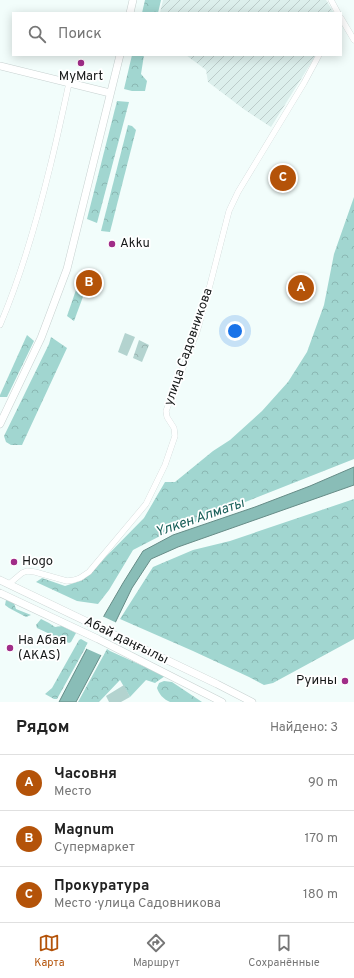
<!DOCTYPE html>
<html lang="ru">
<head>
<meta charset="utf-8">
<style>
	:root { --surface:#fff; --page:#f2f2f2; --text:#222; --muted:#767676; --line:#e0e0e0; --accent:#b45309 }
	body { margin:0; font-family:Overpass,sans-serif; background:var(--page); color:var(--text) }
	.you { position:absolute; left:235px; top:331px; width:14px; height:14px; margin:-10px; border:3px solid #fff; border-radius:50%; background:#1a73e8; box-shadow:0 0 0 6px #1a73e833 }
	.badge { display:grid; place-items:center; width:26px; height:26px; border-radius:50%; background:var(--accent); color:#fff; font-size:13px; font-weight:700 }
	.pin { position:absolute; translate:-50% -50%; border:2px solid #fff; box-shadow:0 1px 4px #0006 }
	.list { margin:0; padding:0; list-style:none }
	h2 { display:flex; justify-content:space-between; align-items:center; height:52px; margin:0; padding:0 16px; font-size:17px }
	h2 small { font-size:13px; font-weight:400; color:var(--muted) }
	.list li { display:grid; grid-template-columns:26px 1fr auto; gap:12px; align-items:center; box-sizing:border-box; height:56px; padding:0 16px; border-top:1px solid var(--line) }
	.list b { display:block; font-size:15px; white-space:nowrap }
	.list p { margin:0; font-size:13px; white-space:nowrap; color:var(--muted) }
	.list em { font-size:13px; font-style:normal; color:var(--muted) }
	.icon { flex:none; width:22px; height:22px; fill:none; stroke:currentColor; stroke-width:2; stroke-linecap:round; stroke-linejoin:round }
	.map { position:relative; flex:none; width:354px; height:702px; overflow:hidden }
	.search { position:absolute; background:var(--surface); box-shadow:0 2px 10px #0003; left:12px; right:12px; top:12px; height:44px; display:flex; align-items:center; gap:10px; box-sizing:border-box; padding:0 14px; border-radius:0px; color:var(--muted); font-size:15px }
	.sheet { height:220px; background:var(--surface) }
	nav { display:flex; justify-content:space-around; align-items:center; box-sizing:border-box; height:56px; border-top:1px solid var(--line); background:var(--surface); font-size:11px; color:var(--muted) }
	nav a { display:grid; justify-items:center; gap:2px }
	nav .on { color:var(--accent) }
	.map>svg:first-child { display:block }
</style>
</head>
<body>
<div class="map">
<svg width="354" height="702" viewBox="0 0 354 702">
	<defs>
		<pattern id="industrial-furrows" width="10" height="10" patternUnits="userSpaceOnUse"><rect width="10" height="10" fill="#dcefec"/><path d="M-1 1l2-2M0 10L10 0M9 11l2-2" fill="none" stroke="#bcccca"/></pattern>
		<pattern id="forest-crowns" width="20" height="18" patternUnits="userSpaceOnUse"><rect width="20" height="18" fill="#a1d6d0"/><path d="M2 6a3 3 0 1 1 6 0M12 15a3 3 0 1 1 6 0" fill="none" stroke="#8ab7b2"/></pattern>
		<pattern id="park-crowns" width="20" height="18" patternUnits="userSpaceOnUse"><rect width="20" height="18" fill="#b3d3cf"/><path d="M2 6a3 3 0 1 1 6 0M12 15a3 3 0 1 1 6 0" fill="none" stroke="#99b4b1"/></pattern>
	</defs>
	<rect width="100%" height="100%" fill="#f2fdfb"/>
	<g fill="url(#industrial-furrows)">
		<polygon points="163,0 326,0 334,13 160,13"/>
		<polygon points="186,55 316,55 271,127 245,110 208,82 206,70"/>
	</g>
	<g fill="url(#forest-crowns)">
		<polygon points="145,0 161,0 158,13 142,13"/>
		<polygon points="132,55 144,55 141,74 147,81 145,91 132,91 124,89"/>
		<polygon points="117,101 129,102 97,223 87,219"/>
		<polygon points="128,125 132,126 136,130 110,232 101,231"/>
		<polygon points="354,197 354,459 162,535 133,550 109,590 98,604 77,601 36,582 42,578 65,586 83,580 144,518 165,482 175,482 213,451 230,440 262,411 288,382 307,352 324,305 334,254"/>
		<polygon points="76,290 84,294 74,321 67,316"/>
		<polygon points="27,335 34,341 7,397 0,397 0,395"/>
		<polygon points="51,337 67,348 22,445 11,445 6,442 4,436 49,344"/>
		<polygon points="354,499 354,639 273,683 264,685 249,677 193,651 120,619 153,567 193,550 230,541"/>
		<polygon points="6,600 14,603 16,609 31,615 26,617 9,608 5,605"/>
		<polygon points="41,619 49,623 55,627 62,626 76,633 71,642 69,643 37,628 36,625"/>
		<polygon points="81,639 88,643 57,699 54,699 45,694 52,688 79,640"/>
		<polygon points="107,649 110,651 165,676 155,683 146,680 130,697 120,680 99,702 78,702"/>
		<path d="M 164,681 L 172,682 L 202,702 L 170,702 C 163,699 159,694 157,688 L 159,683 Z"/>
	</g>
	<polygon fill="url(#park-crowns)" points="139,340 149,345 142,362 133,358"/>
	<g fill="#b3d3cf">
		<polygon points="125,333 135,337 127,356 118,352"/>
		<polygon points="124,685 130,697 121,702 109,702 106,696"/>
	</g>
	<polygon fill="#89bdb7" stroke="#668c87" points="354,467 354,485 178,547 151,559 132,588 116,621 101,655 76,702 59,702 105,614 123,583 143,551 173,535 255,507 310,486"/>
	<polygon fill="#f2fdfb" points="102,616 117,623 103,656 85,648"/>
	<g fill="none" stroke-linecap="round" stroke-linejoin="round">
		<g stroke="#c7d1d0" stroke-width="6">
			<g id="minor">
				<polyline points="331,0 338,13"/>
				<polyline points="341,18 354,40"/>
				<path d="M 0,325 C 22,274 37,220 50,167 C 57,139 63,111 69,83"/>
				<polyline points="9,584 22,573 27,571 35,572 67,581 74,580 80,578 89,572 146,504 165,465 175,436 174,428 167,417 166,411 197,332 210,285 229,211 238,192 304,83 319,55"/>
			</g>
		</g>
		<g stroke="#c7d1d0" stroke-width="8">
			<polyline id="tertiary" points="0,66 110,93"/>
		</g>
		<g stroke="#c7d1d0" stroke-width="8">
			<g id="secondary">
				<polyline points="130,13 133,0"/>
				<polyline points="0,424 41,338 67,269 120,55"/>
				<polyline points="0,580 217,684 252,702"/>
				<polyline points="0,593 98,639 222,702"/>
			</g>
		</g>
		<use href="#minor" stroke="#fff" stroke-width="5.5"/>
		<use href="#tertiary" stroke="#fff" stroke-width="7"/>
		<use href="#secondary" stroke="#fff" stroke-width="7"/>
	</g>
	<g fill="#a02d88" stroke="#fff" stroke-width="1.5">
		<circle cx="81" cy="63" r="4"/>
		<circle cx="112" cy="244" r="4"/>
		<circle cx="14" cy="562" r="4"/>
		<circle cx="10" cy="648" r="4"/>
		<circle cx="345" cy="681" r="4"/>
	</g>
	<g text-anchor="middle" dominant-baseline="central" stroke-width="3.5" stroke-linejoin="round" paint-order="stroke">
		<g font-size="13" fill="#151818" stroke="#fff" text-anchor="start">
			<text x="81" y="77" text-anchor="middle">MyMart</text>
			<text x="120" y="244">Akku</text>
			<text x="22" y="562">Hogo</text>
			<text x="18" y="641">На Абая<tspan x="18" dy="15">(AKAS)</tspan></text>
			<text x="337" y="681" text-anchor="end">Руины</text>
		</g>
		<g font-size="13" fill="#151818" stroke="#fff">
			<text transform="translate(189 347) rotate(-71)">улица Садовникова</text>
			<text transform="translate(126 641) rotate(26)">Абай даңғылы</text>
		</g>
		<g font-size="14" font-style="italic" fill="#185f59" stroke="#fff">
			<text transform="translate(200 518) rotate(-19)">Үлкен Алматы</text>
		</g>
	</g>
</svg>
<div class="you"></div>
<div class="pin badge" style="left:301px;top:288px">A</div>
<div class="pin badge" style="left:89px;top:283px">B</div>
<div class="pin badge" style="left:283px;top:178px">C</div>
<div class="search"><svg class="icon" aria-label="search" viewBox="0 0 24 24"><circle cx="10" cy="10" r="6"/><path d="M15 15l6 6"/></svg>Поиск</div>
</div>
<section class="sheet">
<h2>Рядом<small>Найдено: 3</small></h2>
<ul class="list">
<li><span class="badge">A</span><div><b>Часовня</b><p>Место</p></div><em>90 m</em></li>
<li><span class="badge">B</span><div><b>Magnum</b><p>Супермаркет</p></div><em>170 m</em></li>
<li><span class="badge">C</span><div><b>Прокуратура</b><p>Место · улица Садовникова</p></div><em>180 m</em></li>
</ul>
</section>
<nav>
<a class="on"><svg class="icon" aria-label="map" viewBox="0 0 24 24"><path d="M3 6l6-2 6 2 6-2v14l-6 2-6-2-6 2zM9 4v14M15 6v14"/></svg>Карта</a>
<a><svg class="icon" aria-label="directions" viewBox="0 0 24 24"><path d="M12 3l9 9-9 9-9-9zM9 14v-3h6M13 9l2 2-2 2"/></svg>Маршрут</a>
<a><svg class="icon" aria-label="saved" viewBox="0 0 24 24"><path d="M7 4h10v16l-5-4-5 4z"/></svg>Сохранённые</a>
</nav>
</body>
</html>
